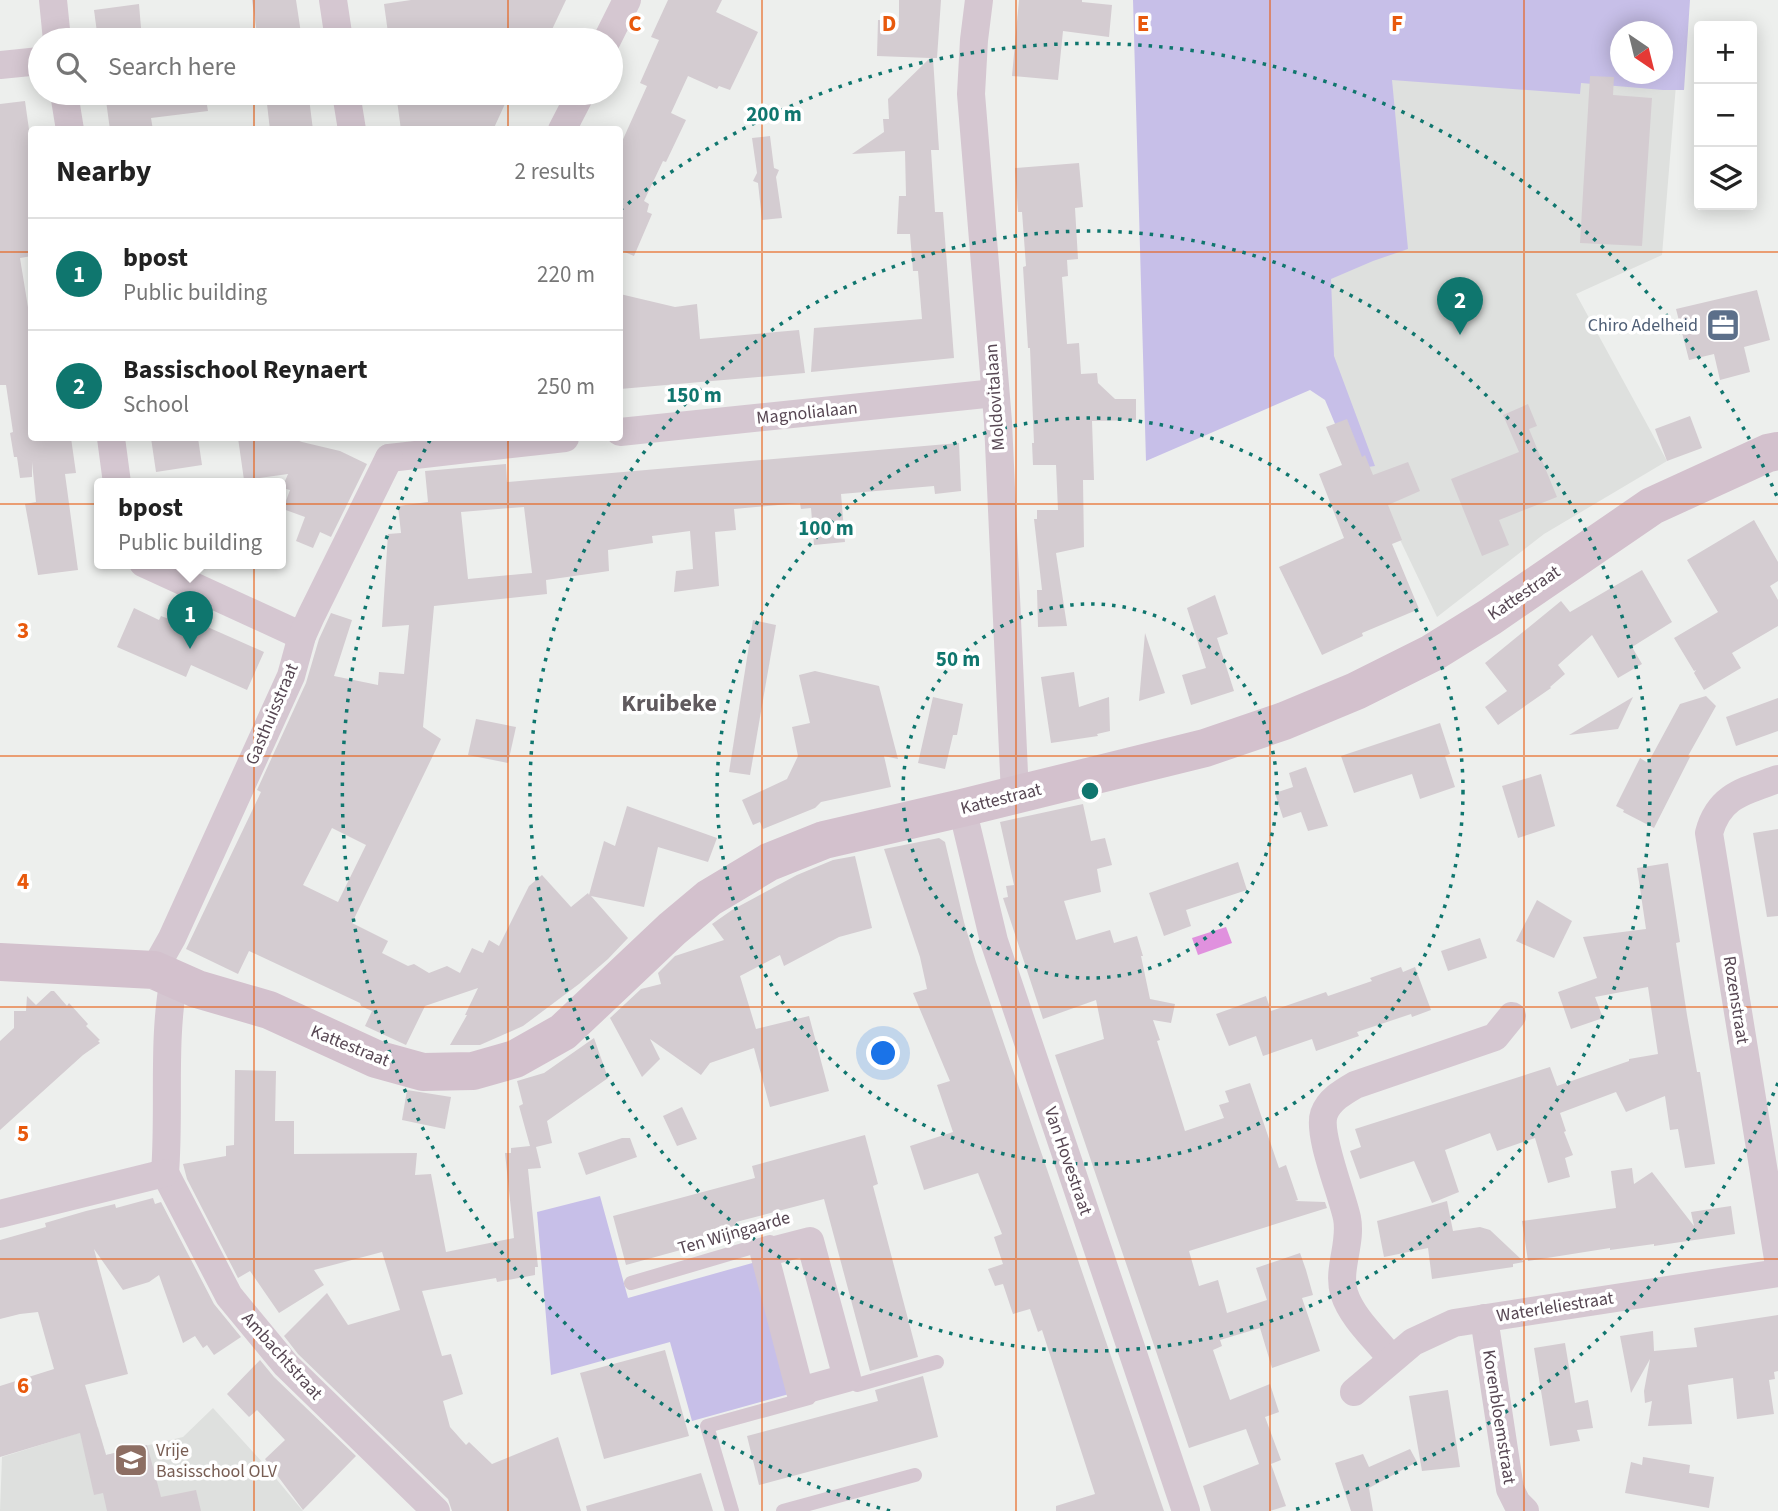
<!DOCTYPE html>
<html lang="en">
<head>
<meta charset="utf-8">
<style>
	:root { --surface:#fff; --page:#f6f6f6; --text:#222; --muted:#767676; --line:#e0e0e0; --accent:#0f766e }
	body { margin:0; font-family:"Source Sans 3",sans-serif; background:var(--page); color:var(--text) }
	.controls { position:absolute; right:21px; top:21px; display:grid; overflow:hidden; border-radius:7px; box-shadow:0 4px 18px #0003 }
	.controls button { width:63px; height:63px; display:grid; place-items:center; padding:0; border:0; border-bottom:2px solid var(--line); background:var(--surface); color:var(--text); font:35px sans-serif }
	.compass { position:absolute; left:1610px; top:21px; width:63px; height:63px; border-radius:50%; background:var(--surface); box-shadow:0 4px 18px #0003; rotate:145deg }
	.you { position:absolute; left:884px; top:1054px; width:24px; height:24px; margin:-18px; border:5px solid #fff; border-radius:50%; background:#1a73e8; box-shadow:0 0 0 10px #1a73e833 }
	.badge { display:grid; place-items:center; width:46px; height:46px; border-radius:50%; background:var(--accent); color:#fff; font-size:23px; font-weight:700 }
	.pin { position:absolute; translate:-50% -58px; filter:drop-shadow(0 2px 4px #0008) }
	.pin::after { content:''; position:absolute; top:37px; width:24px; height:21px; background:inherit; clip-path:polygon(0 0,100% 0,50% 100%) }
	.popup { position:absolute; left:94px; top:478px; width:192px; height:91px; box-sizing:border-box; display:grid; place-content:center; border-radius:7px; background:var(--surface); filter:drop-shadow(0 2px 5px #0005); font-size:23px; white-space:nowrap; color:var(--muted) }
	.popup b { font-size:26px; color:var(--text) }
	.popup::after { content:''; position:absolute; left:50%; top:100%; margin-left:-14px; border:14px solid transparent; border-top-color:var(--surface) }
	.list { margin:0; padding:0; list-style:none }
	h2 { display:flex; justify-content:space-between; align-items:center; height:91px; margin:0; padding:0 28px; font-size:30px }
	h2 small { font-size:23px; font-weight:400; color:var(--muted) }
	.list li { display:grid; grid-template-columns:46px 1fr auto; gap:21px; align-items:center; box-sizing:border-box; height:112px; padding:0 28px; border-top:2px solid var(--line) }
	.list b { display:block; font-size:26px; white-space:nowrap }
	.list p { margin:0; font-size:23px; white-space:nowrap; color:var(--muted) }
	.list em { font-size:23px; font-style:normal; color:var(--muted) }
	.icon { flex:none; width:38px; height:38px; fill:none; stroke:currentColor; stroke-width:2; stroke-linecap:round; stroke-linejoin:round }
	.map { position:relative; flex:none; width:1778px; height:1511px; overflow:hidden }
	.search { position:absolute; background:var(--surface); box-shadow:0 4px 18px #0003; left:28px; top:28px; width:595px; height:77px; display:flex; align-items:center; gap:18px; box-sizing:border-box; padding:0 24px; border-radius:38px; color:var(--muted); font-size:26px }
	.panel { position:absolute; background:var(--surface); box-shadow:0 4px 18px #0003; left:28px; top:126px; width:595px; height:315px; border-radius:7px }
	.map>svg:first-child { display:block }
</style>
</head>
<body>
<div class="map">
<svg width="1778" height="1511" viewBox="0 0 1778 1511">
	<rect width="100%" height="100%" fill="#edefed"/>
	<g fill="#dee0de" fill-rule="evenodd">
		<path d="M 1313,0 L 1683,0 L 1662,255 L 1576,294 L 1667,461 L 1544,534 L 1437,617 L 1322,377 ZM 1620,32 L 1662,32 L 1662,74 L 1620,74 Z"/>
		<polygon points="213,1408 263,1463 303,1511 0,1511 2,1457 98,1427 106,1455 183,1437"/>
	</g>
	<g fill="#c7bfe8" fill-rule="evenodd">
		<path d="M 1133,0 L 1690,0 L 1684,90 L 1663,90 L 1581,83 L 1580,94 L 1392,80 L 1408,249 L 1373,261 L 1331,279 L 1334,356 L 1375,466 L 1354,469 L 1325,400 L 1310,390 L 1146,461 ZM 1620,32 L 1662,32 L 1662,74 L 1620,74 Z"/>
		<polygon points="600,1196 628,1298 763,1260 800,1391 692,1421 670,1342 551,1375 537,1212"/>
	</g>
	<polygon fill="#e091de" points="1226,927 1232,943 1198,955 1192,938"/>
	<g fill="#d4ccd1" fill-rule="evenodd">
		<polygon points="252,0 296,0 302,40 258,40"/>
		<polygon points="411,0 566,0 547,40 389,40 384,4"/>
		<polygon points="668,0 722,0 716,12 758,32 730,90 719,86 717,89 688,76 671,113 686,120 666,162 663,161 644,201 649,204 647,212 652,214 634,256 620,250 620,146 647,86 640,83 659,40 651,37"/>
		<polygon points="899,0 941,0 937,58 933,58 939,150 931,150 935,212 943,212 954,358 811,372 814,328 922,319 918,271 913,271 910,234 897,234 899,196 906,196 905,151 852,154 884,132 883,119 889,119 888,99 930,58 877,56 878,20 899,21"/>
		<polygon points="1019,0 1082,0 1082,2 1112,5 1109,37 1063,31 1058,80 1012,76"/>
		<polygon points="139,4 142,40 98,40 94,10"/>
		<polygon points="1590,76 1614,77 1613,95 1652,98 1642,246 1580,243"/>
		<polygon points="105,93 205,93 208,111 151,118 153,130 110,130"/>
		<polygon points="396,93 510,93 493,130 401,130"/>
		<polygon points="309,98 313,130 270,130 267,104"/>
		<polygon points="25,101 32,151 32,256 20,258 32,332 32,438 71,438 76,473 65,474 78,570 38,575 25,504 36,502 32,462 32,477 20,478 17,457 14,457 10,433 13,432 6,385 0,385 0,104"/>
		<polygon points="770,136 774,168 779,170 776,177 782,218 762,220 758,183 753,181 757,173 752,138"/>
		<polygon points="1079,163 1083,207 1075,208 1078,259 1067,260 1068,276 1062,277 1067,344 1079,343 1081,374 1097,373 1098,383 1115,399 1136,399 1136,420 1092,421 1094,480 1083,480 1084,547 1056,553 1067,626 1038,627 1037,590 1042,590 1034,519 1037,519 1037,510 1058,510 1056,465 1033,465 1032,443 1034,443 1030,348 1028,348 1023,267 1026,266 1022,212 1018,212 1015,168"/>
		<polygon points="1757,290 1770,340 1744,347 1750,372 1720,380 1714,354 1689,360 1676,309"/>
		<polygon points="620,294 675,307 697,304 700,339 799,330 805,373 620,389"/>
		<polygon points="1528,404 1537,426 1529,429 1557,497 1499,520 1509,545 1482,556 1451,479 1519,452 1503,415"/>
		<polygon points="1690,416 1702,448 1667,461 1655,429"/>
		<polygon points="1347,419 1362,457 1365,455 1373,475 1408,462 1420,491 1388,505 1402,540 1392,544 1419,609 1362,633 1363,636 1322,655 1279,567 1344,538 1319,474 1342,465 1326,427"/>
		<polygon points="151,438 198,438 202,465 156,472"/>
		<polygon points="238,438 291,438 302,442 340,451 367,464 331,537 320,532 313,548 296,541 305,517 283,509 290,490 282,488 288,474 244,480"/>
		<path d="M 959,443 L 961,491 L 935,494 L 934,486 L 841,494 L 845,542 L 814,545 L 811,508 L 801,509 L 800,503 L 734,509 L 736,530 L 715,532 L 719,586 L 674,592 L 676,571 L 693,569 L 690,531 L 652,536 L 653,543 L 608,550 L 609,571 L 546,580 L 547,594 L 434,606 L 423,727 L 441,739 L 352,923 L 388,941 L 382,953 L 408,966 L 414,964 L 429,973 L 447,966 L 460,973 L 472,948 L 483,953 L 489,940 L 499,946 L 529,886 L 542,875 L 571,907 L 588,893 L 589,895 L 604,841 L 615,846 L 627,806 L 717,838 L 708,862 L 658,847 L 644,907 L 591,896 L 628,938 L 608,959 L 579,984 L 523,1026 L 480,1045 L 450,1045 L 467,1015 L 465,1015 L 478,988 L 425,1006 L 406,1045 L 365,1026 L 372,1011 L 361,1006 L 360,1003 L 249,951 L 238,974 L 186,949 L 261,792 L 257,790 L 306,683 L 319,639 L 331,613 L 352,620 L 334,676 L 378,685 L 379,672 L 404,674 L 409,625 L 382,627 L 388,534 L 401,533 L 398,506 L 428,502 L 425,471 L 506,464 L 507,482 ZM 524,507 L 532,573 L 468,579 L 461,512 ZM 332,828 L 366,845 L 338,902 L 303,885 Z"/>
		<polygon points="1754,520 1778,562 1778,581 1770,586 1778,600 1778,626 1732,653 1741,668 1704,690 1694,673 1696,670 1694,671 1674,638 1718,612 1687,560"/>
		<polygon points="1642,570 1672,622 1632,647 1642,664 1618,678 1592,635 1558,665 1565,674 1550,687 1551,688 1498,725 1485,707 1507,691 1485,663 1561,601 1570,612"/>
		<polygon points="1215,595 1228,634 1217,638 1234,691 1191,705 1182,675 1206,668 1187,608"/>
		<polygon points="134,608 159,620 161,616 169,619 172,613 176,613 264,652 247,690 191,665 186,677 117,647"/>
		<polygon points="753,620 776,625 750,775 729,772"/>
		<polygon points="1145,633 1165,693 1139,701"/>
		<polygon points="815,671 879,686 898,759 884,756 891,787 821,802 815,808 763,829 760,822 753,825 742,800 787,779 798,756 792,727 810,723 799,675"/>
		<polygon points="1074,672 1079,707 1109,697 1110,731 1097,734 1098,736 1051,743 1041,677"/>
		<polygon points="1706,696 1716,706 1688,756 1690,757 1654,828 1623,812 1624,810 1616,806 1640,758 1648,763 1680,704"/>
		<polygon points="933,697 963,704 957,735 953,735 945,769 918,763"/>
		<polygon points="1633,697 1618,729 1569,735"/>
		<polygon points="1778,698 1778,731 1736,746 1726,717"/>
		<polygon points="476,719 516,727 508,763 468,755"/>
		<polygon points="1440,723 1450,754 1445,756 1455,787 1420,799 1412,774 1354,793 1341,756"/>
		<polygon points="1306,767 1328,826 1308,831 1301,812 1283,818 1275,793 1293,787 1289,773"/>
		<polygon points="1541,774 1555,826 1518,838 1502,786"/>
		<polygon points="1083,804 1091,841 1105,838 1112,865 1097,869 1101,892 1064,901 1076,940 1110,930 1114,943 1137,936 1143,956 1141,956 1150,999 1175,1004 1171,1023 1153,1020 1160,1040 1157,1041 1185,1131 1224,1118 1219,1105 1229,1102 1225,1091 1250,1083 1279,1168 1286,1165 1298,1200 1295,1201 1325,1202 1327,1208 1189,1251 1199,1286 1218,1280 1227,1313 1267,1300 1256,1268 1300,1253 1306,1270 1313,1295 1302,1298 1320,1351 1272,1368 1260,1328 1220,1340 1222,1346 1213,1350 1230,1400 1270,1384 1279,1412 1265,1417 1281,1460 1271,1464 1286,1506 1270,1511 1211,1511 1203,1486 1259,1464 1246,1429 1189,1448 1055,1055 1104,1039 1096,1000 1043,1019 1003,898 1008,897 1006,886 1014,885 1000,822"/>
		<polygon points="1778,829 1778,916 1767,917 1753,833"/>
		<polygon points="939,838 945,842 964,922 976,962 1164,1511 1056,1511 1056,1506 1095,1494 1042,1330 1038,1332 1030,1309 1013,1314 1003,1284 995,1286 988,1269 1003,1264 994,1237 1002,1234 978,1173 924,1190 910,1146 953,1132 937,1085 950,1081 913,993 927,989 920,957 884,849"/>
		<polygon points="855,856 872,928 839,937 784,966 780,955 740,976 756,1029 809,1016 829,1091 770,1107 754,1048 710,1063 701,1075 650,1039 660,1059 642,1077 610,1018 641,989 661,984 658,973 675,956 724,940 712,924 732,910 797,875 833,860"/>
		<polygon points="1238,862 1247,890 1186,910 1191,926 1164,936 1149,893"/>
		<polygon points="1668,863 1680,942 1676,943 1687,1015 1697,1072 1700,1072 1715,1164 1685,1168 1678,1129 1670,1130 1665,1096 1626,1112 1616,1092 1560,1113 1566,1131 1564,1132 1573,1155 1565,1158 1570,1177 1548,1183 1535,1138 1497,1151 1490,1133 1445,1150 1459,1192 1432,1203 1414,1161 1360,1179 1350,1151 1361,1147 1355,1129 1550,1067 1557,1086 1629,1061 1629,1059 1658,1054 1648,987 1595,997 1603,1018 1571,1029 1558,992 1597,978 1583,937 1646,929 1637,868"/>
		<polygon points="1537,900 1572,921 1554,958 1516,941"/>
		<polygon points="1480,938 1487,958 1448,971 1441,951"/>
		<polygon points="1401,967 1403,972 1415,967 1431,1010 1412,1017 1411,1014 1357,1032 1359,1036 1316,1051 1312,1039 1263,1056 1256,1036 1229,1046 1216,1014 1266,996 1271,1011 1326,992 1328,996 1372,981 1370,978"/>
		<polygon points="51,991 54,991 67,1006 69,1003 88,1024 86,1026 100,1040 98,1041 100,1043 83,1055 0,1130 0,1041 14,1028 14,1011 26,1011 27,996 36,1005"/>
		<polygon points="594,1038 608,1078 547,1121 552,1143 536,1147 541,1168 528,1169 538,1267 535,1267 535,1275 497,1282 496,1278 422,1291 442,1356 451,1354 463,1394 443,1401 450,1427 466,1445 469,1442 492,1464 558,1437 581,1511 452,1511 448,1499 298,1354 284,1336 327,1293 348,1325 400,1310 382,1252 314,1270 324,1285 279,1313 250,1271 238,1278 187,1179 183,1164 226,1156 226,1146 234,1145 235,1070 276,1071 275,1121 294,1121 294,1154 417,1153 415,1175 431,1174 446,1252 514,1238 505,1153 511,1153 511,1148 530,1146 519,1106 523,1104 517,1081 544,1073"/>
		<polygon points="407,1090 451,1097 445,1129 402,1120"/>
		<polygon points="682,1107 697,1139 677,1146 663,1116"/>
		<polygon points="865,1135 878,1184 873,1186 918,1357 870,1371 824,1199 736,1222 739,1234 626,1265 613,1216 755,1178 752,1166"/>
		<polygon points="622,1138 630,1138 637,1157 586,1175 578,1153"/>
		<polygon points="1632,1168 1634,1184 1652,1172 1694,1226 1691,1212 1731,1206 1735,1234 1654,1246 1654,1244 1610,1250 1610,1248 1528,1261 1522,1221 1616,1208 1611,1171"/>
		<polygon points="153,1198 155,1204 161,1202 214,1304 241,1337 214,1355 207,1345 203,1348 195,1336 183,1343 159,1275 149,1282 123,1290 94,1249 128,1374 85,1385 106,1455 147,1445 161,1497 196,1490 201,1511 107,1511 103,1493 94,1495 80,1433 0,1457 0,1386 54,1369 38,1312 20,1314 0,1319 0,1240 46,1227 45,1223 86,1211 115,1204 116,1208"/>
		<polygon points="1447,1201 1453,1231 1480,1227 1490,1230 1524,1262 1513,1264 1513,1267 1432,1279 1428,1248 1384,1257 1377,1221"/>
		<polygon points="1778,1315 1778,1371 1774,1372 1775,1379 1769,1380 1774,1414 1737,1419 1733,1378 1688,1385 1692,1424 1648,1426 1652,1401 1645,1403 1644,1391 1650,1359 1631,1393 1620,1336 1653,1331 1654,1351 1697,1347 1694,1328"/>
		<polygon points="1565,1343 1575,1403 1588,1400 1593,1428 1577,1430 1580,1441 1550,1446 1534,1348"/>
		<polygon points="665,1350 689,1436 604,1459 580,1373"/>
		<polygon points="260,1360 274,1377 356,1456 303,1510 265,1459 285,1440 257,1410 249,1417 227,1394"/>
		<polygon points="923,1376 938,1437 759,1485 747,1436 878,1401 875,1390"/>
		<polygon points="1448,1390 1460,1467 1422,1471 1409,1396"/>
		<polygon points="1410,1449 1417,1462 1369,1488 1373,1511 1351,1511 1335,1463 1363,1454 1369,1467"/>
		<polygon points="1643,1457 1690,1465 1689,1473 1714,1477 1709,1508 1625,1493 1631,1462 1642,1465"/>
		<polygon points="701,1473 713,1511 587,1511 586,1506"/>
	</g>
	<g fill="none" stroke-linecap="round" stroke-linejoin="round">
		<g stroke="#d5c7d1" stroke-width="14">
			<polyline points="631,1283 770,1242"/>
			<polyline points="857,1385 937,1362"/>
			<polyline points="732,1511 707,1426 809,1398"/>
			<polyline points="783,1511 915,1475"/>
		</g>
		<g stroke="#d5c7d1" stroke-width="28">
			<polyline points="53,0 57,40"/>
			<polyline points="333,0 339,40"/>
			<polyline points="979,0 974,40 971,94 998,422 1015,795"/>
			<polyline points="607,40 627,0"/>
			<polyline points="0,65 40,61"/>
			<polyline points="64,93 70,130"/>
			<polyline points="346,93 352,130"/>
			<polyline points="562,130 581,93"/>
			<polyline points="620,432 995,393"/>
			<polyline points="111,438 117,483"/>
			<polyline points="389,458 565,438"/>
			<polyline points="143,563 302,636"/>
			<path d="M 1778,779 C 1745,791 1719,795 1709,833 L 1778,1259"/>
			<polyline points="962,808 994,941 1186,1511"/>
			<polyline points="154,970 172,938 291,676 302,636 311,616 389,458"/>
			<polyline points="165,1173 229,1296 286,1365 436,1511"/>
			<path d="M 165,1173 C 170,1108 162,1043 174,978"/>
			<polyline points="0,1214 165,1173"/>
			<polygon points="810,1241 847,1378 800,1391 764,1253"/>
			<polyline points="1484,1318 1510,1489 1517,1503 1525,1511"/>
			<path d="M 1391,1358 C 1375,1338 1352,1318 1344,1293 C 1337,1269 1352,1243 1347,1218 C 1342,1194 1317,1134 1324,1114 C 1329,1100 1343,1092 1355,1085 L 1495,1037 L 1512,1016"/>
			<polyline points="1354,1392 1413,1342 1454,1323 1778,1273"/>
		</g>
		<polyline stroke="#d3c1cd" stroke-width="38" points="0,962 154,970 197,989 269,1010 376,1059 423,1072 473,1071 515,1059 563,1032 672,929 709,898 769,862 824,840 962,808 1205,748 1284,721 1356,691 1432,653 1490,617 1652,506 1768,453 1778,451"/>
	</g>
	<path fill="none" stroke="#e8590c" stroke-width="2" stroke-opacity="0.55" d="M 254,0 L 254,40M 508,0 L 508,40M 762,0 L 762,1511M 1016,0 L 1016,1511M 1270,0 L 1270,1511M 1524,0 L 1524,1511M 254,93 L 254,130M 508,93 L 508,130M 0,252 L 32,252M 620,252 L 1778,252M 254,438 L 254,1511M 508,438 L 508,1511M 0,504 L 1778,504M 0,756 L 1778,756M 0,1007 L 1778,1007M 0,1259 L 1778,1259"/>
	<g fill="none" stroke="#0f766e" stroke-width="3.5" stroke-dasharray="3.5 7">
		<circle cx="1090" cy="791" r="187"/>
		<circle cx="1090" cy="791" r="373"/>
		<circle cx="1090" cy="791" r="560"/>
		<path d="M1778 1083A747 747 0 0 1 1290 1511M890 1511A747 747 0 0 1 430 440M620 210A747 747 0 0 1 1778 499"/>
	</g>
	<defs>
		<g id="office-square" transform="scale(1.75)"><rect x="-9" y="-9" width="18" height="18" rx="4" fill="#5c6f8a" stroke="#fff"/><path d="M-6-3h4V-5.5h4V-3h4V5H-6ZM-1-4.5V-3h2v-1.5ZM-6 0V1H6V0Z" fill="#fff"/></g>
		<g id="school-square" transform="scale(1.75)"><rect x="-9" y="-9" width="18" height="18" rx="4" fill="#8d6e63" stroke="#fff"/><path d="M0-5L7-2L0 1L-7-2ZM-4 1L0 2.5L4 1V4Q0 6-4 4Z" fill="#fff"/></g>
	</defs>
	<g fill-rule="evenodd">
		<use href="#office-square" x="1723" y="325"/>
		<use href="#school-square" x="131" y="1460"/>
	</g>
	<g text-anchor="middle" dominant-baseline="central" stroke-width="7" stroke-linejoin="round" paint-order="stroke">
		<g font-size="18" fill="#4e5e75" stroke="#fff" text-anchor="end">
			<text x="1698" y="325">Chiro Adelheid</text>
		</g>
		<g font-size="18" fill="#574753" stroke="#fff">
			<text transform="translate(995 397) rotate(-94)">Moldovitalaan</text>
			<text transform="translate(807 413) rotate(-6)">Magnolialaan</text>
			<text transform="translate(1524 593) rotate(-34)">Kattestraat</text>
			<text transform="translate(272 714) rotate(-67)">Gasthuisstraat</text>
			<text transform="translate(1001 799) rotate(-14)">Kattestraat</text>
			<text transform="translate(1736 1000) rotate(81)">Rozenstraat</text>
			<text transform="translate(350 1046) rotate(22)">Kattestraat</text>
			<text transform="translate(1068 1161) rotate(71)">Van Hovestraat</text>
			<text transform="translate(734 1233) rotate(-16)">Ten Wijngaarde</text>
			<text transform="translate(1555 1307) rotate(-9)">Waterleliestraat</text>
			<text transform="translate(282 1356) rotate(48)">Ambachtstraat</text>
			<text transform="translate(1499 1417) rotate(81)">Korenbloemstraat</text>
		</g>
		<g font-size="18" fill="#785e54" stroke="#fff" text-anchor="start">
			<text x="156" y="1450">Vrije<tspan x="156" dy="21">Basisschool OLV</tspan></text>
		</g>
		<g font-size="24" font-weight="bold" fill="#605a5e" stroke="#fff">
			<text x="669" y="703">Kruibeke</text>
		</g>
	</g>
	<g font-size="23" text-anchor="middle" font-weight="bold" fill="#e8590c" stroke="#fff" stroke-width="7" stroke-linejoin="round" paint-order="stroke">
		<text x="635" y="31">C</text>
		<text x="889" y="31">D</text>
		<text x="1143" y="31">E</text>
		<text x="1397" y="31">F</text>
		<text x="23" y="638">3</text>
		<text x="23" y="889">4</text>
		<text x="23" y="1141">5</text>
		<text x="23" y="1393">6</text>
	</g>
	<circle cx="1090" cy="791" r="10" fill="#0f766e" stroke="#fff" stroke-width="3.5"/>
	<g font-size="21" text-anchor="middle" font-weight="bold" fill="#0f766e" stroke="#fff" stroke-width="7" stroke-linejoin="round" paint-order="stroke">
		<text x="774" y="121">200 m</text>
		<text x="694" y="402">150 m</text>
		<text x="826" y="535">100 m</text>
		<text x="958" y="666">50 m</text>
	</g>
</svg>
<div class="controls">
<button>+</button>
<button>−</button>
<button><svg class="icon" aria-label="layers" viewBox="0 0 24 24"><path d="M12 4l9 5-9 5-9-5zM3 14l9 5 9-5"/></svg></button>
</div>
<svg class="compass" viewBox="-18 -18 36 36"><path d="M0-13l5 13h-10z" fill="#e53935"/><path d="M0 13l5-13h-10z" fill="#767676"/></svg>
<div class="you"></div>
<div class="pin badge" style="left:190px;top:649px">1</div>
<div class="popup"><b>bpost</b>Public building</div>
<div class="pin badge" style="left:1460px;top:335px">2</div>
<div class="search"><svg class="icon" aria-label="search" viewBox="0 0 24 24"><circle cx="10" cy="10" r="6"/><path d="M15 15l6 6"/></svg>Search here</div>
<section class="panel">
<h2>Nearby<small>2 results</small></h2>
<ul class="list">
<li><span class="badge">1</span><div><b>bpost</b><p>Public building</p></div><em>220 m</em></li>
<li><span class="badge">2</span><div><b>Bassischool Reynaert</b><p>School</p></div><em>250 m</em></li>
</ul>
</section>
</div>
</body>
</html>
